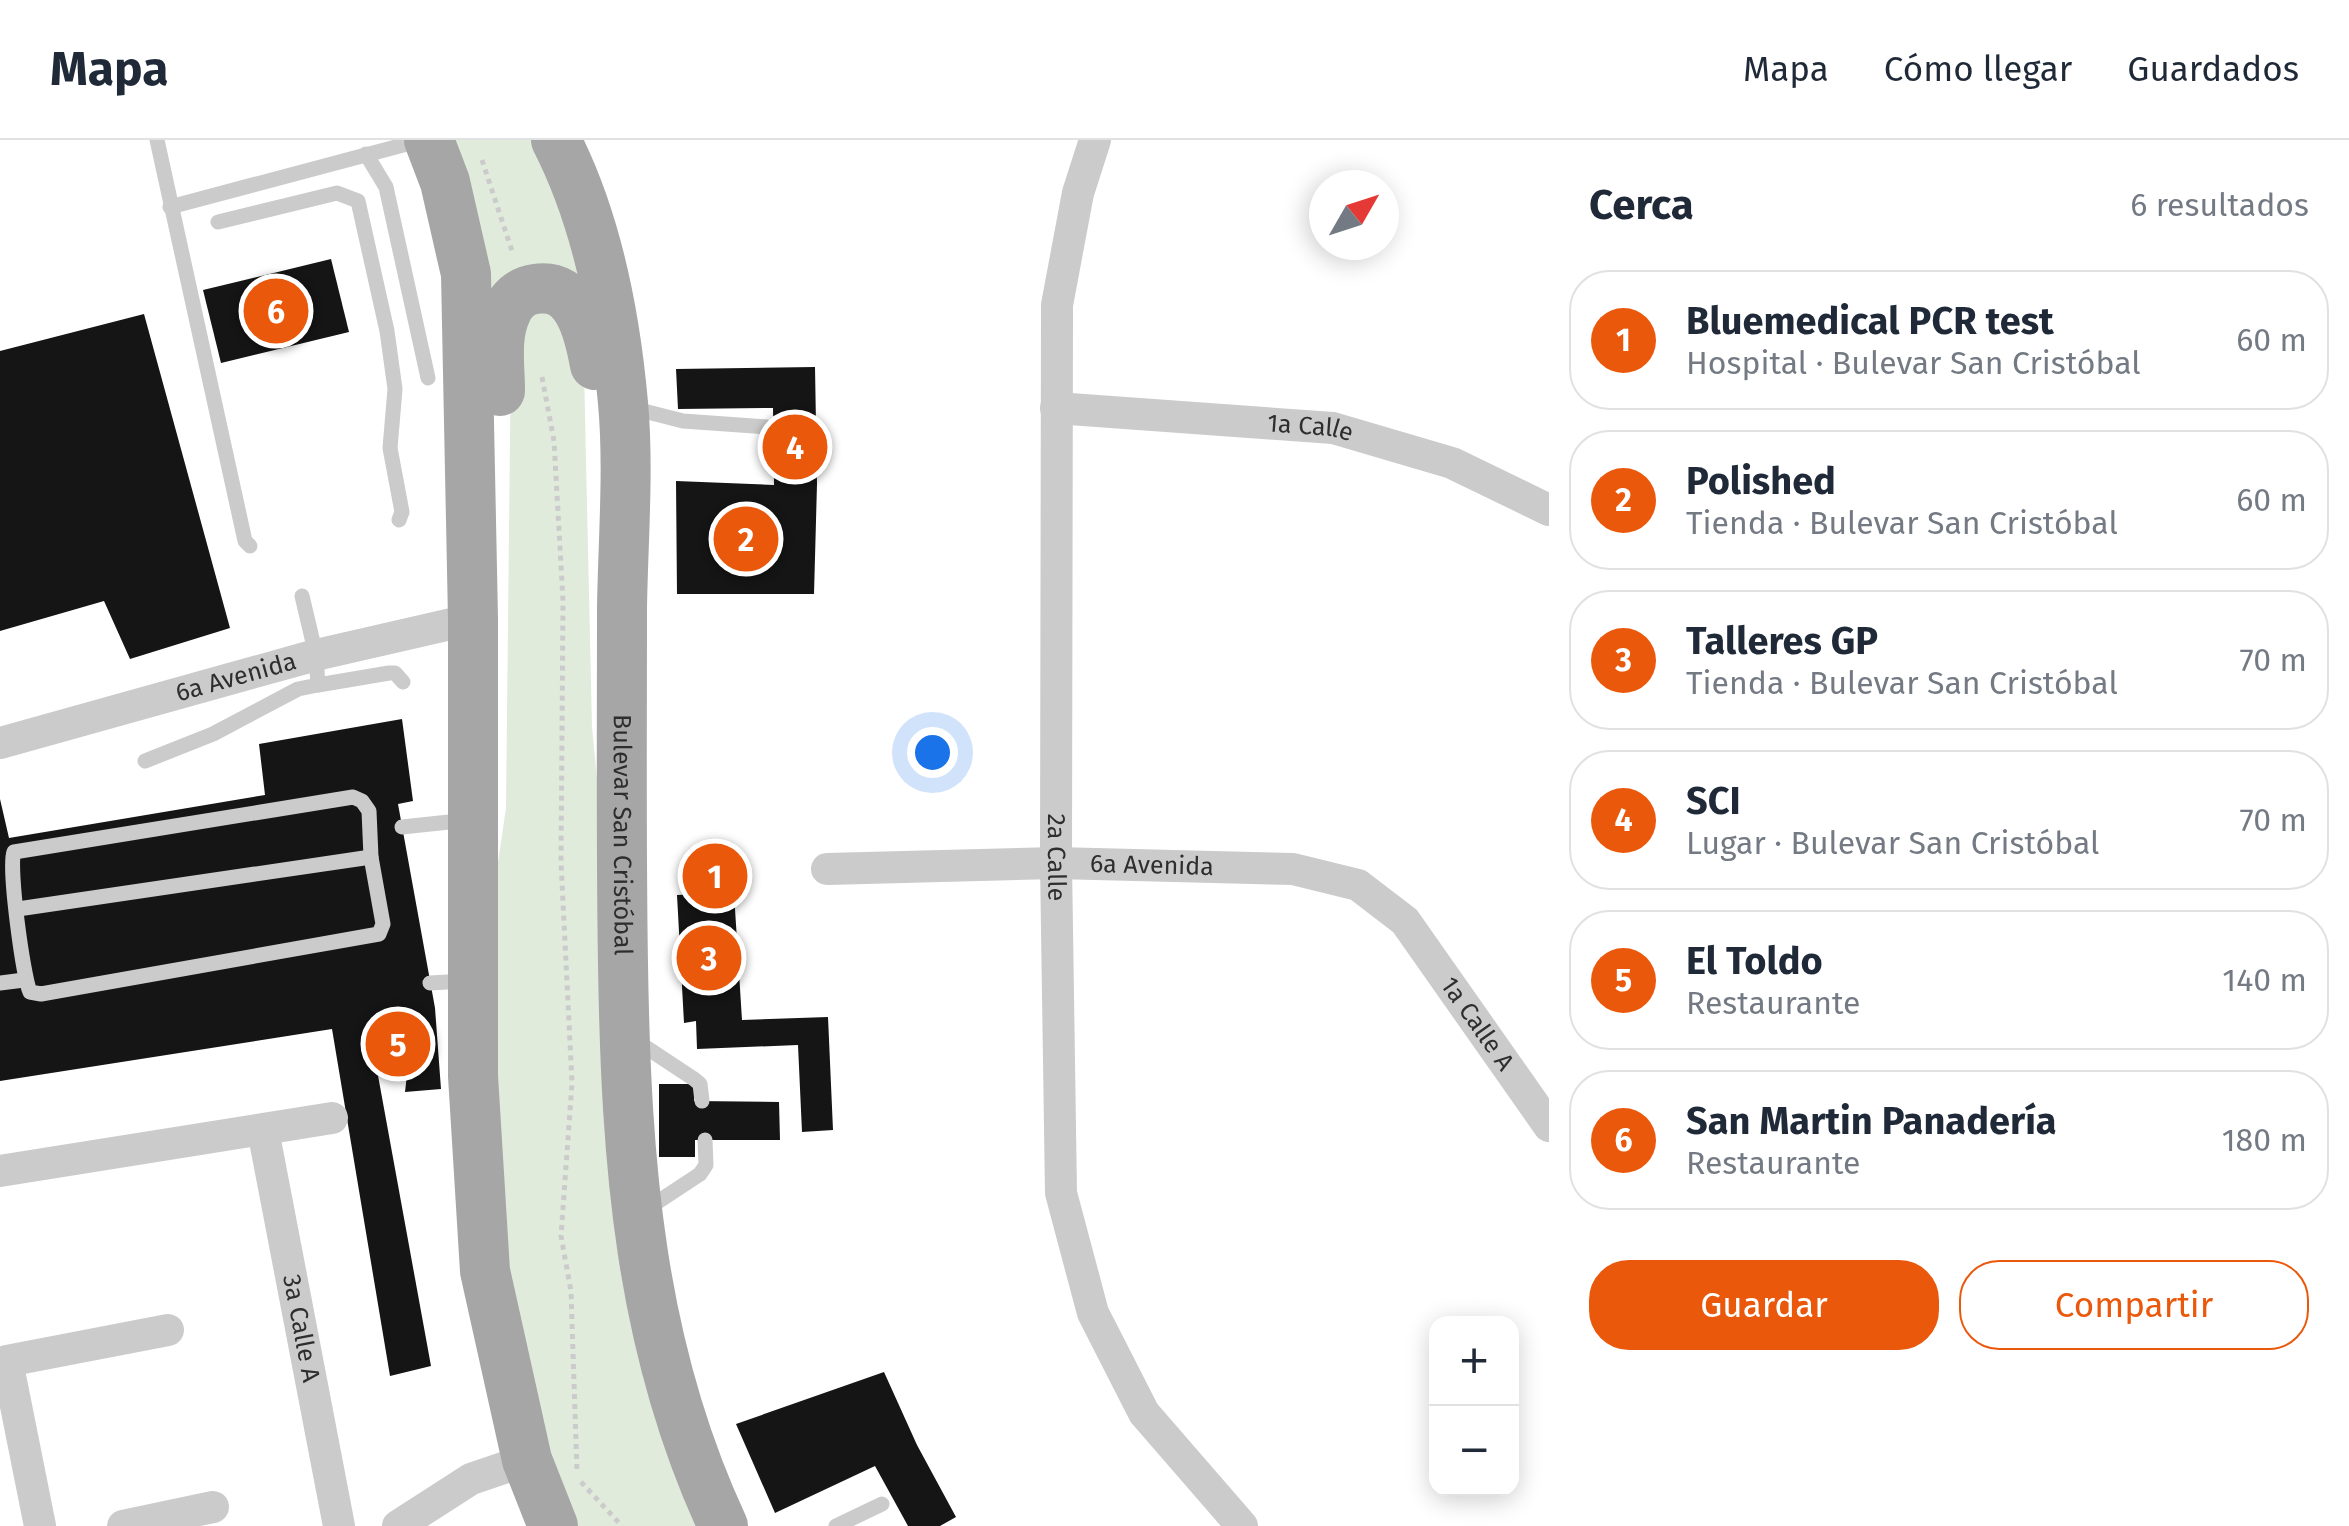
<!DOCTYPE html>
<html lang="es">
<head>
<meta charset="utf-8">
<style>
	:root { --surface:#fff; --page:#f6f6f7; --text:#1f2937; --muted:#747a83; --line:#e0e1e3; --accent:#ea580c }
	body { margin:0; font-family:"Fira Sans",sans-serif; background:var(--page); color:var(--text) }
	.controls { position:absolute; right:30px; bottom:30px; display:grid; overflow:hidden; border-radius:20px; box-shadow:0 5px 25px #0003 }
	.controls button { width:90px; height:90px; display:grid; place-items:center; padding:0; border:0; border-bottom:2px solid var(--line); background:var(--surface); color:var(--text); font:50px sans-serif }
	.compass { position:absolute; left:1309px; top:30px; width:90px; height:90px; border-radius:50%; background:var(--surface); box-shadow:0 5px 25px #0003; rotate:51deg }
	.you { position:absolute; left:932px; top:612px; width:35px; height:35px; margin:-25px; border:8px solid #fff; border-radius:50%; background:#1a73e8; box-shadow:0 0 0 15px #1a73e833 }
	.badge { display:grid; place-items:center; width:65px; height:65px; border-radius:50%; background:var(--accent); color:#fff; font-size:32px; font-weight:700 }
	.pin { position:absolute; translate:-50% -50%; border:5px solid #fff; box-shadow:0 2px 10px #0006 }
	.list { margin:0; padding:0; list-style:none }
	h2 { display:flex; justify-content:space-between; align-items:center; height:130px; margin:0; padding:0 40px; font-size:42px }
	h2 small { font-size:32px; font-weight:400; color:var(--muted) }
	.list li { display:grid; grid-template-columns:65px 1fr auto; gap:30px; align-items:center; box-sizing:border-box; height:140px; margin:0 20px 20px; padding:0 20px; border:2px solid var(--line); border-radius:40px }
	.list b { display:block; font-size:38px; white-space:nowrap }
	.list p { margin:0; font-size:32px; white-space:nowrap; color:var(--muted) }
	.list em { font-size:32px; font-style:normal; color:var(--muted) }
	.actions { display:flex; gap:20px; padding:30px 40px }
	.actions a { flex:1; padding:22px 0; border:2px solid var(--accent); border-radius:40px; text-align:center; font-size:35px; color:var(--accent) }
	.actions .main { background:var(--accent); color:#fff }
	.map { position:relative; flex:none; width:1549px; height:1386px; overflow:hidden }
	header { display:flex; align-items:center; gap:60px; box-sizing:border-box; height:140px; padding:0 50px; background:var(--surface); border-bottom:2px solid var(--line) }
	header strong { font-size:48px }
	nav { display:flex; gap:55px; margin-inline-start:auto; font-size:35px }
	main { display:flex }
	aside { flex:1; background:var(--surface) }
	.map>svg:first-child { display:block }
</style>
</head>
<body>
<header>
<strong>Mapa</strong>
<nav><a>Mapa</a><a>Cómo llegar</a><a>Guardados</a></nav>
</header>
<main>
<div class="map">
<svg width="1549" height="1386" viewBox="0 0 1549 1386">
	<rect width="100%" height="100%" fill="#fff"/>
	<g fill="#e1ebdc">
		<polygon points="442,0 540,0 594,161 481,171"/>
		<polygon points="547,164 584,230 592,587 599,660 709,1386 570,1386 500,1142 485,810 506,668 511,207 528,167"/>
	</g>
	<g fill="#151515">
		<polygon points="331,119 349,192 221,223 203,150"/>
		<polygon points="144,174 230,488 130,519 104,461 0,491 0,211"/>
		<polygon points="815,227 817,344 814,454 677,454 676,341 774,345 773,268 678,269 676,229"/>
		<polygon points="402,579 413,661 398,664 435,868 441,949 405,952 408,925 377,930 431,1226 390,1236 332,889 0,941 0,659 9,698 265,655 259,604"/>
		<polygon points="734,753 742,880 828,877 833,990 802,992 798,905 697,909 696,881 684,883 677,755"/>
		<polygon points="659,944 694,944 694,961 779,962 780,1000 695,1000 695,1017 659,1017"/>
		<polygon points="884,1232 917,1305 956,1377 940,1386 908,1386 875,1326 775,1373 736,1284"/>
	</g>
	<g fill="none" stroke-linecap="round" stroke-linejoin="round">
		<g stroke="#cbcbcb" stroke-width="5" stroke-dasharray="5 5" stroke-linecap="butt">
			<polyline points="482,20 513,114"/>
			<polyline points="542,237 554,301 563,461 561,722 572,943 561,1096 571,1151 577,1332"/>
			<polyline points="581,1342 622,1386"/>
		</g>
		<g stroke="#cbcbcb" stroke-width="15">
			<polyline points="157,0 245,401 250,406"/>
			<polyline points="366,14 386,47 428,238"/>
			<polyline points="170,67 422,0"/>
			<polyline points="218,82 337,53 358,61 387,191 395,249 390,308 402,372 399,380"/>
			<polyline points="632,268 683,281 767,287"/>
			<polyline points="318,545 389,533 395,533 403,542"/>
			<polyline points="145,621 213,594 298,549 318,545 316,515 302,456"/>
			<path d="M 353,657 L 362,661 L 369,671 L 371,717 L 383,784 L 379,794 L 41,854 L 30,852 C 23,836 8,726 14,712 Z"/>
			<polyline points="402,687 468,680"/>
			<polyline points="18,769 371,717"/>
			<polyline points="0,843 24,840"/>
			<polyline points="430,843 465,841"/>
			<polyline points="635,900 694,939 700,944 702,961"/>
			<polyline points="647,1069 700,1034 706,1025 705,1000"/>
			<polyline points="836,1386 882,1364"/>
		</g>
		<g stroke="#cbcbcb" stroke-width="32">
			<path id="s1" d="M 1095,0 L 1078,53 L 1057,165 L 1056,723 L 1061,1053 L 1093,1173 L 1144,1273 L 1242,1386"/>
			<path id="s2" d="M 1056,268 L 1333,288 L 1452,323 L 1549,370"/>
			<path id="s3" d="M 0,603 L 316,515 L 473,479"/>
			<path id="s4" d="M 827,729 L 1056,723 L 1293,729 L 1358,745 L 1405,781 L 1549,986"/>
			<path id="s5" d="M 263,990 L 339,1386"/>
			<polyline points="0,1031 332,978"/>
			<polyline points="40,1386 7,1221 168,1190"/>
			<polyline points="123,1386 213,1367"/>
			<polyline points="398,1386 471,1339 527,1320"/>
		</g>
		<g stroke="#a6a6a6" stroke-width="50">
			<polyline points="429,0 445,42 466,134 473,479 473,936 485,1131 527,1320 553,1386"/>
			<path id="s6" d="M 556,0 C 597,80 615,174 623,263 C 629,328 623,402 622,468 C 622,586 621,705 623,824 C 626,1020 639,1206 723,1386"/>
			<path d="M 500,251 C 500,226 495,197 506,173 C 511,160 521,151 535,149 C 578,142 589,192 595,225"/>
		</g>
	</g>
	<g text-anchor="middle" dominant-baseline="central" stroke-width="10" stroke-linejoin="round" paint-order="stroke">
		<g font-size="25" fill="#2e2e2e" stroke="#fff">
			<text stroke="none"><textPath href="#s2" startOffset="255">1a Calle</textPath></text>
			<text stroke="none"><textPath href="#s3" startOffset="245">6a Avenida</textPath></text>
			<text stroke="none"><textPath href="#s6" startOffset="705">Bulevar San Cristóbal</textPath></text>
			<text stroke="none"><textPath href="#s1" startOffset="722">2a Calle</textPath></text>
			<text stroke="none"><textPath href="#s4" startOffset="325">6a Avenida</textPath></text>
			<text stroke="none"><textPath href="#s4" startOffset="718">1a Calle A</textPath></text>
			<text stroke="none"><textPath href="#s5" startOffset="202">3a Calle A</textPath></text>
		</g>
	</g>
</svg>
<div class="controls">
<button>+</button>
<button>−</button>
</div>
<svg class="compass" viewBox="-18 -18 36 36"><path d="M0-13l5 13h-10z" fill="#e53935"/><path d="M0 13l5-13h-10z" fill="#747a83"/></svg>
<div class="you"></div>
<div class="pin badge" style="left:715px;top:736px">1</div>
<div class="pin badge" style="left:746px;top:399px">2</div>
<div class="pin badge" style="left:709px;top:818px">3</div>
<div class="pin badge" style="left:795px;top:307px">4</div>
<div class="pin badge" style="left:398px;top:904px">5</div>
<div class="pin badge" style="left:276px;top:171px">6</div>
</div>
<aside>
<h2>Cerca<small>6 resultados</small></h2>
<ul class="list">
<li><span class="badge">1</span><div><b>Bluemedical PCR test</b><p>Hospital · Bulevar San Cristóbal</p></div><em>60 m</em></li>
<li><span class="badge">2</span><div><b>Polished</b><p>Tienda · Bulevar San Cristóbal</p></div><em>60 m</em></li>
<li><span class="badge">3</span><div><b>Talleres GP</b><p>Tienda · Bulevar San Cristóbal</p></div><em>70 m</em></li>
<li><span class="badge">4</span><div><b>SCI</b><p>Lugar · Bulevar San Cristóbal</p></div><em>70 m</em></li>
<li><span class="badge">5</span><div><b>El Toldo</b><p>Restaurante</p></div><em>140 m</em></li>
<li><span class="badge">6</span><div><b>San Martin Panadería</b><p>Restaurante</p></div><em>180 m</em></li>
</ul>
<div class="actions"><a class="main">Guardar</a><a>Compartir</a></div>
</aside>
</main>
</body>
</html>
